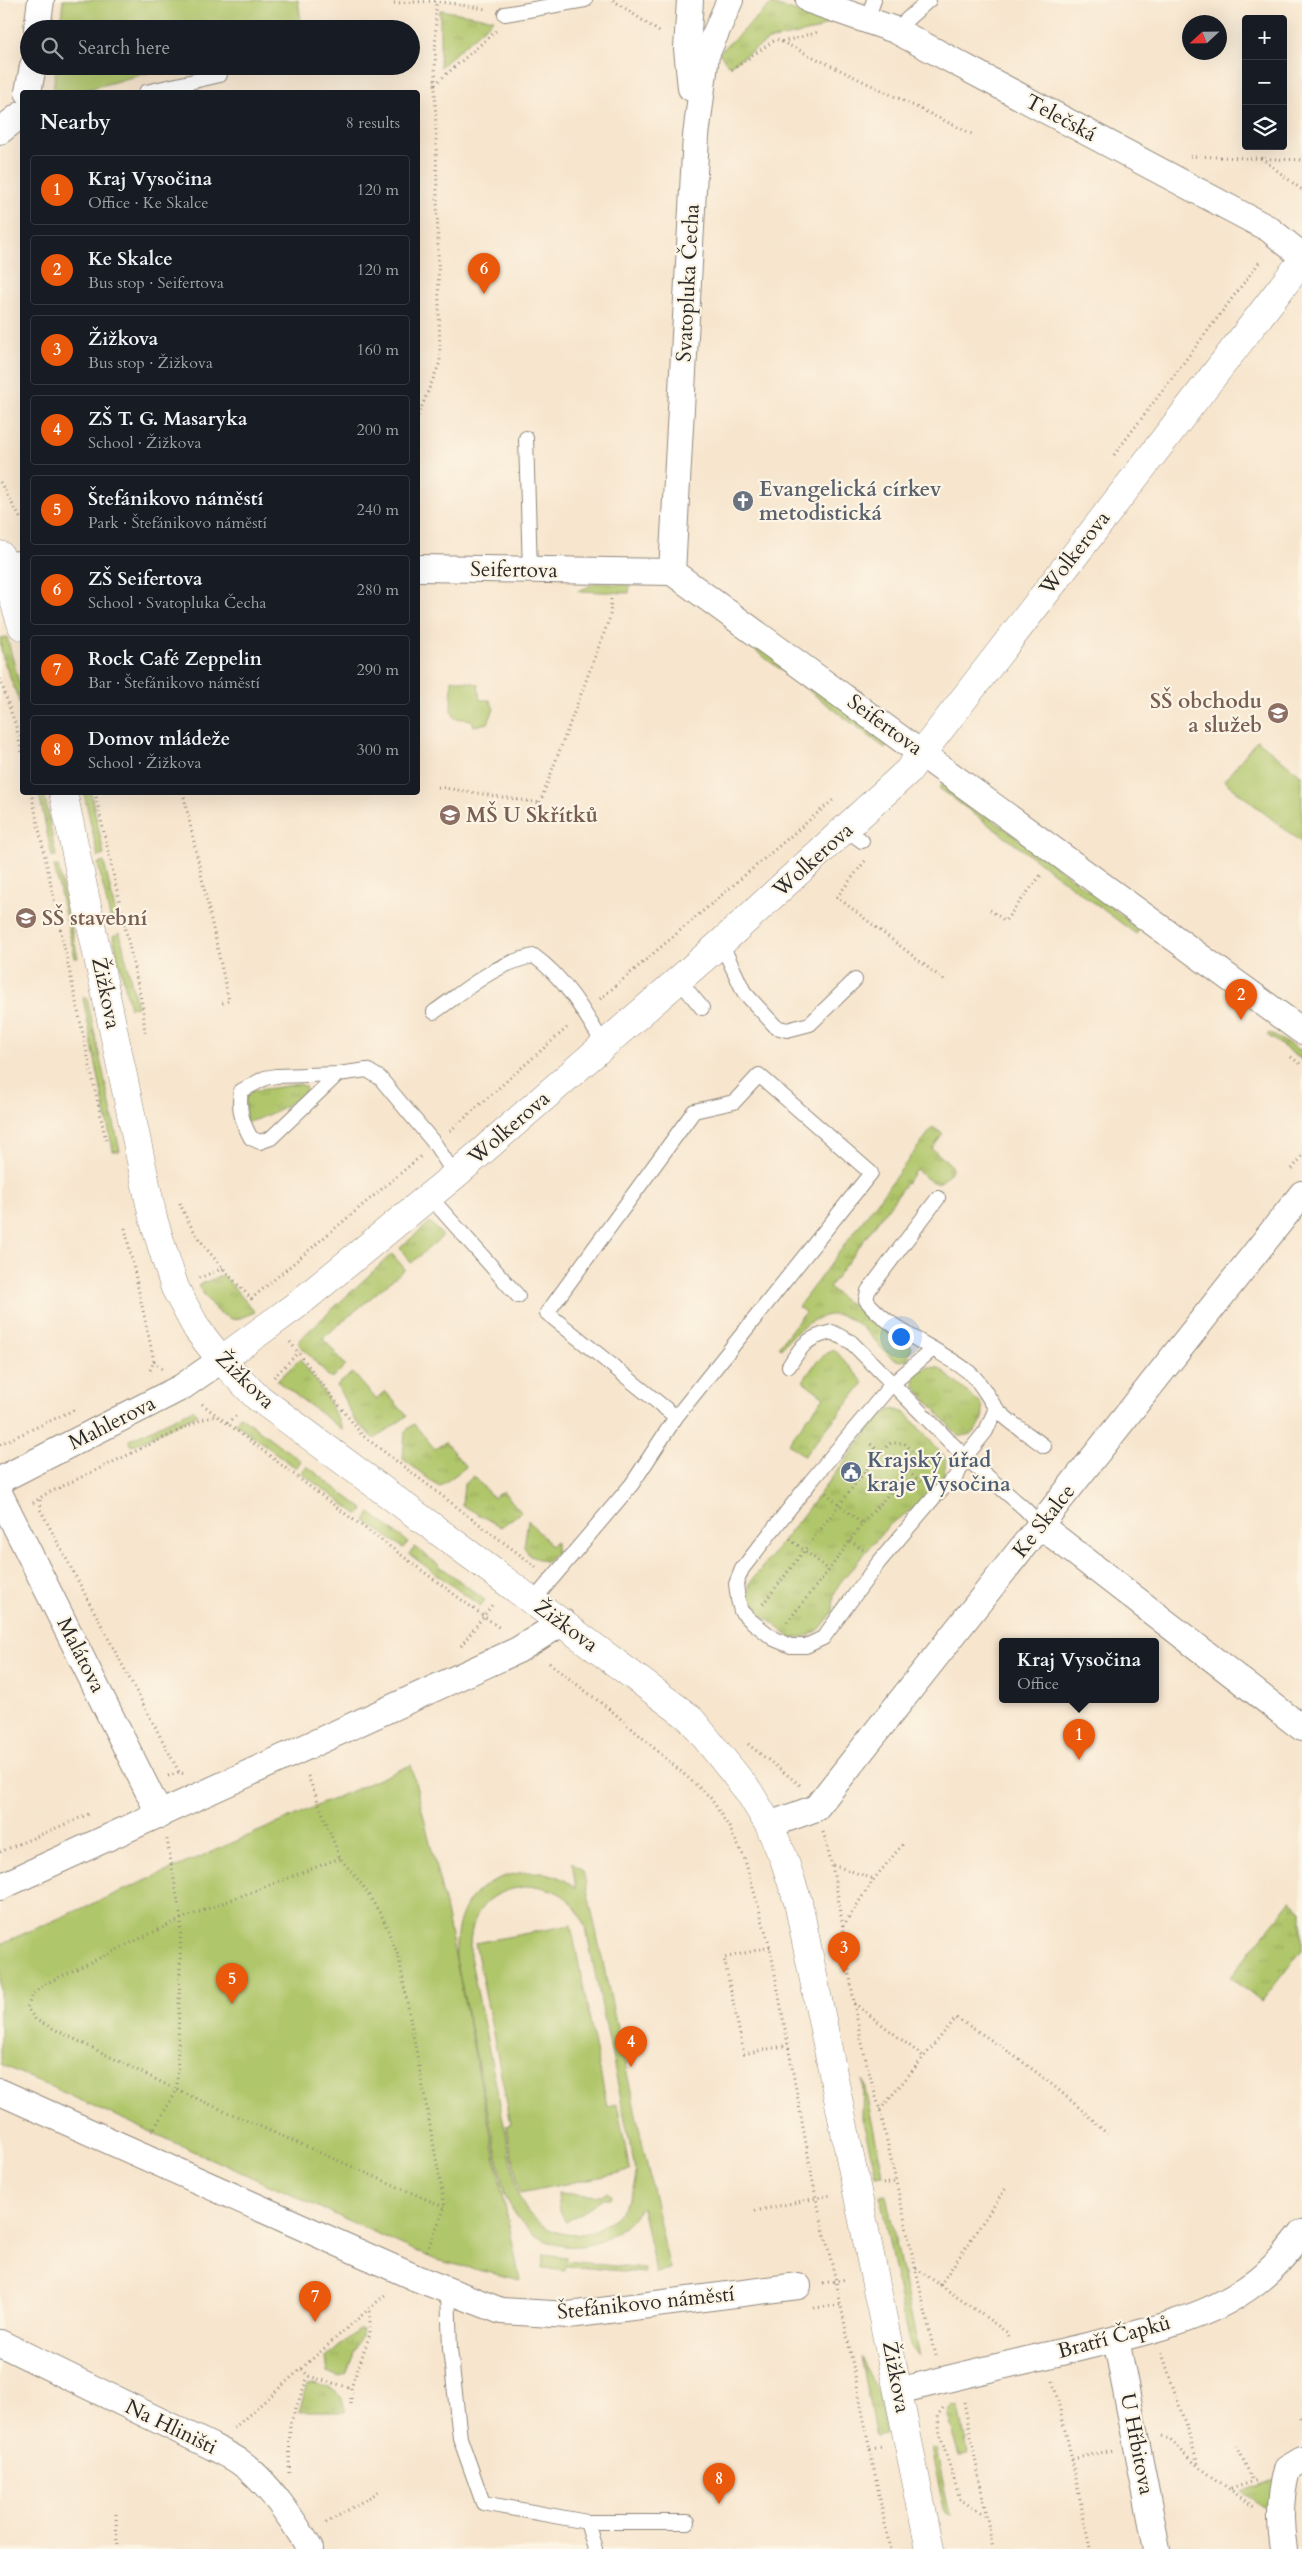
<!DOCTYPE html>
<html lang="en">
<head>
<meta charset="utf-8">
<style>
	:root { --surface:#171b24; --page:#20242c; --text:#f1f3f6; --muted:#9ea1a6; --line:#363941; --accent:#ea580c }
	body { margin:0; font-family:Cardo,serif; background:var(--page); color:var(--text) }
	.controls { position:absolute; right:15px; top:15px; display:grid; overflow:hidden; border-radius:5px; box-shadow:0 5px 20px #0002 }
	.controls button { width:45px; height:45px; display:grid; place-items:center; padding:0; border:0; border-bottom:1px solid var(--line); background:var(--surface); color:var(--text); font:25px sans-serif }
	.compass { position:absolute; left:1182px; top:15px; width:45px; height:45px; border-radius:50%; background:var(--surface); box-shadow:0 5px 20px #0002; rotate:248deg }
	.you { position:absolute; left:900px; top:1336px; width:18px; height:18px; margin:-12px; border:4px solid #fff; border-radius:50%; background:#1a73e8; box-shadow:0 0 0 8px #1a73e833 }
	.badge { display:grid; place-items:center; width:32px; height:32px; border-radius:50%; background:var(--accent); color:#fff; font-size:16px; font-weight:700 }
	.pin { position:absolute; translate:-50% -41px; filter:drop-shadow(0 1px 2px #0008) }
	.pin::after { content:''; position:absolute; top:26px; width:18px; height:15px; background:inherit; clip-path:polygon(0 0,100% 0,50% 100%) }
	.popup { position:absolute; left:999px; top:1638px; width:160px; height:65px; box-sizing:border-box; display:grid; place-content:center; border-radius:5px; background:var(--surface); filter:drop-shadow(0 1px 4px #0005); font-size:16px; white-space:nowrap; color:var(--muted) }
	.popup b { font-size:19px; color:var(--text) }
	.popup::after { content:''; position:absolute; left:50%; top:100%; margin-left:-10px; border:10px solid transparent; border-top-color:var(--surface) }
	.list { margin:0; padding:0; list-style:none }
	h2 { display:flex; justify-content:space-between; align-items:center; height:65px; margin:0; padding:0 20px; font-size:21px }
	h2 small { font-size:16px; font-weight:400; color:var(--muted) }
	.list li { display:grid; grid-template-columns:32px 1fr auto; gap:15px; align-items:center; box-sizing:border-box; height:70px; margin:0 10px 10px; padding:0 10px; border:1px solid var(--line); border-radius:5px }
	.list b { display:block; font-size:19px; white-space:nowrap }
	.list p { margin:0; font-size:16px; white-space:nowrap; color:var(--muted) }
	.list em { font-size:16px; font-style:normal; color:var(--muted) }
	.icon { flex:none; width:28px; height:28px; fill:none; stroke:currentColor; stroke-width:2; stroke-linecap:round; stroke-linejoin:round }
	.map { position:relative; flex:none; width:1302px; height:2549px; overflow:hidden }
	.search { position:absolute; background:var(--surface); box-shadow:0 5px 20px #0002; left:20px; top:20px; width:400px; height:55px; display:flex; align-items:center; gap:12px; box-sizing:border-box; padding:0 18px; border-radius:28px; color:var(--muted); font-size:19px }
	.panel { position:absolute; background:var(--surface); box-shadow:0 5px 20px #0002; left:20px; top:90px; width:400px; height:705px; border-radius:5px }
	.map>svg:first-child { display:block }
</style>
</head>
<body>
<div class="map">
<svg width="1302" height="2549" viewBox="0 0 1302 2549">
	<defs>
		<pattern id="grass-tufts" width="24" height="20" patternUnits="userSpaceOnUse" patternTransform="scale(1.25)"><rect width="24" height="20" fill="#b0c66b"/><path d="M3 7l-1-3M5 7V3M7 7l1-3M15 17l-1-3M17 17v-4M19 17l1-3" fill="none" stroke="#98aa5d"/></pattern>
	</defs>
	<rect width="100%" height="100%" fill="#fcf5e5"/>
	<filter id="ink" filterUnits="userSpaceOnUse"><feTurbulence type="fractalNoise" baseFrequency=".02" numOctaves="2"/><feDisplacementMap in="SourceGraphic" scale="10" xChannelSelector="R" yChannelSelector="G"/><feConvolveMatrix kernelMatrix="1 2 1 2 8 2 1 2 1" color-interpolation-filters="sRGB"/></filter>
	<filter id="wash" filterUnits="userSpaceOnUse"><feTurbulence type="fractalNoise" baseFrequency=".0096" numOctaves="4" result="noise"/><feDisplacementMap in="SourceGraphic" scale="20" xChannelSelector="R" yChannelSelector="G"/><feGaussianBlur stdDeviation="1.12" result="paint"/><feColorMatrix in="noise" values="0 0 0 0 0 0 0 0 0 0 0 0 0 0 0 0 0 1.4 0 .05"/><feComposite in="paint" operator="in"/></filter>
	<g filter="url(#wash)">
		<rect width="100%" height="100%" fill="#f7e5cd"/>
		<g fill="url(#grass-tufts)" stroke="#6e784b">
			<polygon points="771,4 830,22 816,30 769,40 729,66 719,53"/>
			<polygon points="440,10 494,19 440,67"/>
			<polygon points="597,583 630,585 629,593 578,591"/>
			<polygon points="730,625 890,743 885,748 728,630"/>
			<path d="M 7,637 L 22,694 L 22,713 C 17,688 0,662 0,638 Z"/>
			<polygon points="943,783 1119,913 1139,931 1136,934 939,788"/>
			<polygon points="39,793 44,793 56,856 52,857"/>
			<polygon points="84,793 91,793 104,855 98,857"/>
			<polygon points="104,862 118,924 112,926 98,864"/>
			<polygon points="54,866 58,866 78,958 75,958"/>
			<polygon points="120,933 137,1007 130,1008 113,936"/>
			<polygon points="83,998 87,998 120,1151 113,1151"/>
			<polygon points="1269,1033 1302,1051 1302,1060 1267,1035"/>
			<path d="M 299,1084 L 305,1086 L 306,1091 C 295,1102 262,1120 246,1122 L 245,1099 L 252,1091 Z"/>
			<path d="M 933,1127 L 943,1134 L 932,1149 L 949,1163 L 952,1169 C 938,1191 933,1183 916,1170 L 829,1287 L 846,1302 L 907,1340 L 912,1347 L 908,1359 C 877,1377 858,1260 781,1348 L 779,1346 L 805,1312 L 798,1307 Z"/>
			<polygon points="430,1222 443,1236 411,1263 400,1248"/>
			<polygon points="392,1254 405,1269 323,1338 346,1366 331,1379 299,1344 299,1340"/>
			<path d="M 223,1275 L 255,1312 L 235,1320 C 216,1315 208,1301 198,1285 Z"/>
			<path d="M 835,1350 L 864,1383 L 804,1456 L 788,1443 L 824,1397 L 803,1381 C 812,1369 819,1354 835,1350 Z"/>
			<polygon points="300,1359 325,1394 343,1430 277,1381"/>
			<path d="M 930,1367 L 939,1368 L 982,1405 C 986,1421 975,1438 958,1436 L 916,1388 C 911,1375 918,1369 930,1367 Z"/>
			<polygon points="353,1373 376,1399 385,1391 407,1416 375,1439 355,1421 337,1385"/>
			<polygon points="193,1409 198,1414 132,1446 129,1440"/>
			<polygon points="893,1409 906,1413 946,1459 944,1476 914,1508 889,1525 842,1580 834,1594 833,1612 820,1629 812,1634 801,1638 792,1638 756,1611 748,1595 750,1583 880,1416"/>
			<polygon points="240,1416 301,1461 296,1468 235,1423"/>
			<polygon points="414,1424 435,1449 445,1442 466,1467 439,1487 403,1459 405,1431"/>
			<polygon points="307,1466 364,1510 359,1515 301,1473"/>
			<polygon points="474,1476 493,1498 503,1491 521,1512 501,1527 462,1505 464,1484"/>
			<polygon points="370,1513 408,1542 403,1548 365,1521"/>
			<polygon points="528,1520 551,1546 556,1542 556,1553 547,1562 530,1556 524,1547"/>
			<polygon points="415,1547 485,1600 480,1606 409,1554"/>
			<polygon points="1291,1901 1302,1910 1302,1950 1261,2002 1230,1977"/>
			<polygon points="863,2079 883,2174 876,2175 862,2118"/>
			<polygon points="886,2195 920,2357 911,2347 907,2335 880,2196"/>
			<polygon points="359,2329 363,2330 346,2374 338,2377 328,2372 326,2358"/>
			<polygon points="860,2357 879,2393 886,2435 876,2437"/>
			<path d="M 314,2383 C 329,2387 345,2393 346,2411 L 299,2411 L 308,2384 Z"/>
			<polygon points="952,2405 959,2407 968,2454 960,2455 947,2413"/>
			<polygon points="936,2448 950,2516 945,2514 931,2449"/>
			<polygon points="1275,2479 1270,2512 1241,2491"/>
		</g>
		<g fill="#b0c66b" stroke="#6e784b" fill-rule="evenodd">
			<polygon points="63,0 298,0 302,29 60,29"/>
			<polygon points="56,66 172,66 78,92 53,92"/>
			<polygon points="452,679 478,684 480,700 490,700 494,709 488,723 474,726 472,720 455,718 451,711"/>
			<polygon points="1257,740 1302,776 1302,843 1224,781"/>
			<polygon points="411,1765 443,1896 520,2280 436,2260 0,2064 0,1944"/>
			<path d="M 572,1862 L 583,1871 L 670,2270 L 656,2273 L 642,2207 C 601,2262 533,2261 505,2195 L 456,1959 C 454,1913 471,1881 519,1873 C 541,1870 559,1874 576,1888 ZM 535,1886 C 565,1891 575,1902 586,1929 L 636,2173 C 632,2220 579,2254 538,2222 C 528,2215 523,2205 518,2194 L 470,1956 C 468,1910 489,1888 535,1886 Z"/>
			<polygon points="571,1925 607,2106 617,2104 630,2171 520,2193 506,2126 511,2124 475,1943"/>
			<polygon points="607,2192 611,2195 610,2199 603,2199 566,2222 560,2211 558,2193 602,2196"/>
			<polygon points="544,2254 566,2257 566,2261 645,2269 645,2273 566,2266 565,2271 542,2268"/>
		</g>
	</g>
	<g filter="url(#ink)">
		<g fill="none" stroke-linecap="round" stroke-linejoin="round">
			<g stroke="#91887c" stroke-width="16">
				<g id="lane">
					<polyline points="505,14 585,0"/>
					<polyline points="867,20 874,0"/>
					<polyline points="895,30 929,0"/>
					<polyline points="146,92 220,75"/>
					<polyline points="526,438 530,570"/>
					<polyline points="847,830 862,841"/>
					<polyline points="721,943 744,992 776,1027 787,1030 810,1024 855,980"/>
					<polyline points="679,980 702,1008"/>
					<path d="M 434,1012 C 466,990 495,963 534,956 C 565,978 585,1013 604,1045"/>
					<path d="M 338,1074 L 271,1138 L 260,1142 L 251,1138 C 242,1122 238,1109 241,1091 L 265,1078 L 276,1076 L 338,1074 L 367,1070 L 380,1078 L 435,1144 L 455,1175"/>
					<polyline points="429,1196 518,1296"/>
					<path d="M 938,1198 L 868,1291 L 866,1300 C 892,1333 938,1347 970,1373 C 981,1382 987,1396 995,1407 C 1006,1421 1030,1435 1044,1446"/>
					<polyline points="933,1349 891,1385 811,1481 742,1569 736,1584 738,1599 741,1611 750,1620 774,1639 791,1646 806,1646 823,1638 879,1562 936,1495 957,1476 965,1457 986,1431 996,1408"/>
					<path d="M 789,1366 C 802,1345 806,1338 832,1332 L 851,1342 L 965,1457 L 1025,1509 L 1041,1526"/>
					<polyline points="533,1601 632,1484 676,1417 871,1173 759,1075 734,1102 694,1111 547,1313 676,1417"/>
					<polyline points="448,2291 450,2349 460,2438 483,2503 587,2522 688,2522"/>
					<polyline points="587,2522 595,2549"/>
				</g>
			</g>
			<g stroke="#91887c" stroke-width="28">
				<g id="street">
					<polyline points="690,0 687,49 691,88"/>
					<polyline points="809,0 895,30 1269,229 1302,256"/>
					<polyline points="37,29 41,0"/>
					<polyline points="28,92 33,66"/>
					<polyline points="0,131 22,114"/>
					<polyline points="4,565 22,564"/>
					<polyline points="418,568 672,572 1302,1031"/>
					<polyline points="672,572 696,136 706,55 730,0"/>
					<polyline points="0,1480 182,1387 221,1360"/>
					<polyline points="0,1495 160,1815"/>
					<polyline points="1041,1526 1302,1728"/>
					<polyline points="769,1825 816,1808 1302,1194"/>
					<polyline points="0,1887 518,1650 563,1622"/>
					<polyline points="0,2092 416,2278 501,2311 569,2315 798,2286"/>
					<polyline points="1116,2339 1157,2549"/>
					<path d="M 0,2343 L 213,2447 C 222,2452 232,2456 240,2462 C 267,2481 294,2521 310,2549"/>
					<path d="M 898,2391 C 960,2376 1021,2361 1083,2347 C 1130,2336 1201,2320 1240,2293 C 1267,2276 1283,2258 1302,2233"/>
					<path d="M 1284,2549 C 1279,2522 1280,2496 1287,2469 L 1302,2460"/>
				</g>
			</g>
			<g stroke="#91887c" stroke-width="29">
				<g id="secondary">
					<polyline points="0,555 22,626"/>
					<polyline points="63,792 153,1218 165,1257 175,1288 197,1329 221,1360 256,1396 690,1718 749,1792 769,1825 784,1859 798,1902 930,2549"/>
					<polyline points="221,1360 298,1304 455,1175 721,943 908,771 1302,261"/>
				</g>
			</g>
			<g stroke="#91887c" stroke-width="3" stroke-dasharray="1 4" stroke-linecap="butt">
				<polyline points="613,0 661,33"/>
				<polyline points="394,3 436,1 486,9"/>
				<polyline points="782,42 818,32"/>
				<polyline points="732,70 776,39 972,134"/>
				<polyline points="435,84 496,31"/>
				<polyline points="1190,156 1302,160"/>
				<polyline points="1261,158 1302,190"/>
				<polyline points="418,416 440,362 435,85 436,1"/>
				<polyline points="1114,455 1261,260"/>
				<polyline points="0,482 22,521"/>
				<polyline points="0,679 17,730 22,754"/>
				<polyline points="438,787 540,803"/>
				<polyline points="31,792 106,1141"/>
				<polyline points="95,792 143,1008 145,1036"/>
				<polyline points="183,792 229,1001 220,1004"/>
				<polyline points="533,821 610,617 611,598"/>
				<polyline points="865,861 837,897 944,980"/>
				<polyline points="990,910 1005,921 1041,875"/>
				<polyline points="600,999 833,800"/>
				<polyline points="1291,1057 1302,1065"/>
				<polyline points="450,1131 569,1026"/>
				<polyline points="1292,1169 1302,1156"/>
				<path d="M 180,1203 C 193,1240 228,1273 254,1302"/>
				<polyline points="125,1228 154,1361 149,1373"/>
				<polyline points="199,1278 224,1268"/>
				<polyline points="251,1299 421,1156"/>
				<polyline points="290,1342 362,1435 536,1567"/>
				<polyline points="154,1361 162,1369"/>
				<polyline points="274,1377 299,1352"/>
				<polyline points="202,1404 335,1506 501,1629"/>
				<polyline points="227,1423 238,1414"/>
				<polyline points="0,1444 76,1409"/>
				<polyline points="908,1472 921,1482"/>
				<polyline points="826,1493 862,1524"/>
				<polyline points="40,1500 40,1509 179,1772"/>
				<polyline points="33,1503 44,1495 201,1420 216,1416"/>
				<polyline points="790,1539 829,1570"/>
				<polyline points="850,1541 863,1550"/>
				<polyline points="763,1604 880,1452"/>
				<path d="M 787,1622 L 829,1570 L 862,1524 L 908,1472 C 917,1460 915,1452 904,1443 L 891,1443 L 880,1452 L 868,1442"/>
				<polyline points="461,1646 492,1605"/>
				<polyline points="549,1663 613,1712 710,1797 729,1827 744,1857 770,1947 816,2198 836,2281 890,2549"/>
				<polyline points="748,1744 800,1785"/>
				<polyline points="168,1776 179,1772 184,1774"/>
				<polyline points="308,1776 340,1858 363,1886 383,1918 399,1958 445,2207 426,2253"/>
				<path d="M 823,1832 C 840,1887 844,1945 854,2002 C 860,2039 869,2075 880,2110 L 935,2356"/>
				<polyline points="0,1852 89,1814"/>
				<polyline points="340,1858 181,1919 45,1984 32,1995 27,2008 36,2020 177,2090 444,2207"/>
				<polyline points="833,1865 874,1879"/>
				<polyline points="843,1926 874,1879 903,1844"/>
				<polyline points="770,1947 724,1958 744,2054 788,2045"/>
				<polyline points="854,2003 924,2057"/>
				<path d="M 880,2110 L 956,2018 C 1010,2050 1063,2090 1107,2134"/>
				<polyline points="152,2132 177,2090 181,1919 167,1839"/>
				<polyline points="883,2184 895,2182"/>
				<polyline points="755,2211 831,2195"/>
				<polyline points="916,2268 1008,2333 1009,2337"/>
				<polyline points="823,2283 847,2279"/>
				<polyline points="940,2285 1006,2188"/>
				<polyline points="814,2308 841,2305"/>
				<polyline points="1162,2353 1199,2466"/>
				<polyline points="302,2369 308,2376 351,2388"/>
				<polyline points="1053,2381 1072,2459 1090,2549"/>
				<polyline points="964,2402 993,2549"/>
				<polyline points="351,2404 351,2388 370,2334 370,2309"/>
				<polyline points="943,2408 938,2415 940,2435 960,2499 985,2516"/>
				<polyline points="1300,2417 1302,2422"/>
				<polyline points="234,2428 387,2293"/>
				<polyline points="1162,2436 1169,2439 1199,2467 1254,2507"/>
				<polyline points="1237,2446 1253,2481"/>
				<polyline points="870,2449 882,2447"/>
				<polyline points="1072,2459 1113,2450"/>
				<polyline points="289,2473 290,2424 308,2376"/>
				<polyline points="1231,2489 1258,2480"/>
				<polyline points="116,2514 117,2549"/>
				<polyline points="326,2523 380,2491"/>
			</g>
			<use href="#lane" stroke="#fff" stroke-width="14"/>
			<use href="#street" stroke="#fff" stroke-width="26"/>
			<use href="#secondary" stroke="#fff" stroke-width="28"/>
		</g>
	</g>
	<defs>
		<g id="church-disc" transform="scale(1.125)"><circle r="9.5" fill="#6b7280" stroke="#fcf5e5"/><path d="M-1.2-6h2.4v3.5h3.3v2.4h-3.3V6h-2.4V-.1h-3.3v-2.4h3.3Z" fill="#fff"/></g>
		<g id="university-disc" transform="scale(1.125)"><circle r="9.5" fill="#8d6e63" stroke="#fcf5e5"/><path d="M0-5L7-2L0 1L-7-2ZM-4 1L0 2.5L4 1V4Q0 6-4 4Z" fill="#fff"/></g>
		<g id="school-disc" transform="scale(1.125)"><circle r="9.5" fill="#8d6e63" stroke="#fcf5e5"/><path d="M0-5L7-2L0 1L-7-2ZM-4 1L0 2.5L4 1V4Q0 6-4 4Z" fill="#fff"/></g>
		<g id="civic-disc" transform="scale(1.125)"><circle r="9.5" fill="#5c6f8a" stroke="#fcf5e5"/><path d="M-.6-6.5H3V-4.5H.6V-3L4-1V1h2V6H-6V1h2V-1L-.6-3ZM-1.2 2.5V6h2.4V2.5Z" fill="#fff"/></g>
	</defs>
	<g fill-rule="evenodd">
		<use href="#church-disc" x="743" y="501"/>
		<use href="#university-disc" x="1278" y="713"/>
		<use href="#school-disc" x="450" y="815"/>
		<use href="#university-disc" x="26" y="918"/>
		<use href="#civic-disc" x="851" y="1472"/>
	</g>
	<g text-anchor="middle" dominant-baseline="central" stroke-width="4.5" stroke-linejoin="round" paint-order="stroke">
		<g font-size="21" fill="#2b2b2b" stroke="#fcf5e5">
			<text transform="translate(1061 118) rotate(28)">Telečská</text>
			<text transform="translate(688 283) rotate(-87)">Svatopluka Čecha</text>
			<text transform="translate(1075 553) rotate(-52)">Wolkerova</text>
			<text transform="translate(514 570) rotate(1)">Seifertova</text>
			<text transform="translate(885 725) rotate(36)">Seifertova</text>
			<text transform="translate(813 860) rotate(-42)">Wolkerova</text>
			<text transform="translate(106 993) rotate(78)">Žižkova</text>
			<text transform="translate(509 1128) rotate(-41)">Wolkerova</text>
			<text transform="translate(245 1380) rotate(44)">Žižkova</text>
			<text transform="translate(112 1423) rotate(-27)">Mahlerova</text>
			<text transform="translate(1044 1521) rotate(-52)">Ke Skalce</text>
			<text transform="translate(566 1626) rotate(36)">Žižkova</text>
			<text transform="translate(81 1655) rotate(63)">Malátova</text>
			<text transform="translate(646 2303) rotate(-6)">Štefánikovo náměstí</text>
			<text transform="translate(1114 2337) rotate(-15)">Bratří Čapků</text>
			<text transform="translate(896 2377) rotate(79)">Žižkova</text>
			<text transform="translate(171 2427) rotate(26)">Na Hliništi</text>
			<text transform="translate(1137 2444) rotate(79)">U Hřbitova</text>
		</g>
		<g font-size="21" font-weight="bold" fill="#5b616d" stroke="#fcf5e5" text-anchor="start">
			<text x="759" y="489">Evangelická církev<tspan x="759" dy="24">metodistická</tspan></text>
		</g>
		<g font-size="21" font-weight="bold" fill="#785e54" stroke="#fcf5e5" text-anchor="start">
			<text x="1262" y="701" text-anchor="end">SŠ obchodu<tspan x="1262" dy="24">a služeb</tspan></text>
			<text x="466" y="815">MŠ U Skřítků</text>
			<text x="42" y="918">SŠ stavební</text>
		</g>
		<g font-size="21" font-weight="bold" fill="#4e5e75" stroke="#fcf5e5" text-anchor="start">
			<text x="867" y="1460">Krajský úřad<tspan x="867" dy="24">kraje Vysočina</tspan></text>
		</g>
	</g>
</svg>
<div class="controls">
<button>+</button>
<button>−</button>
<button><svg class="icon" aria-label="layers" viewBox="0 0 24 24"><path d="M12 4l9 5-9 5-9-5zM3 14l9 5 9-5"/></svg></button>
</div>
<svg class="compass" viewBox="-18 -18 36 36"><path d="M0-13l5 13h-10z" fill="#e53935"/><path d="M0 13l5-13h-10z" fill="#9ea1a6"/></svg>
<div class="you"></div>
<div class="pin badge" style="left:1079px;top:1760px">1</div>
<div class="popup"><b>Kraj Vysočina</b>Office</div>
<div class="pin badge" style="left:1241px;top:1020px">2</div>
<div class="pin badge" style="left:844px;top:1973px">3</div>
<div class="pin badge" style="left:631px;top:2067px">4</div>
<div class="pin badge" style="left:232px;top:2004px">5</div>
<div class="pin badge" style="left:484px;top:294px">6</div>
<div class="pin badge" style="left:315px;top:2322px">7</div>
<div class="pin badge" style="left:719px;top:2504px">8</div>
<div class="search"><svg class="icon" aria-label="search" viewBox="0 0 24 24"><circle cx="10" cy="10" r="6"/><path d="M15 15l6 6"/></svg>Search here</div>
<section class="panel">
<h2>Nearby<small>8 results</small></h2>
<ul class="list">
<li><span class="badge">1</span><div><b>Kraj Vysočina</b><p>Office · Ke Skalce</p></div><em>120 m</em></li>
<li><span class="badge">2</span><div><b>Ke Skalce</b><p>Bus stop · Seifertova</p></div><em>120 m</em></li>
<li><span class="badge">3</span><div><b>Žižkova</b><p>Bus stop · Žižkova</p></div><em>160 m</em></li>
<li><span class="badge">4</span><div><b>ZŠ T. G. Masaryka</b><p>School · Žižkova</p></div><em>200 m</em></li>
<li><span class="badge">5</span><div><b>Štefánikovo náměstí</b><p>Park · Štefánikovo náměstí</p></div><em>240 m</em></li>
<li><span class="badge">6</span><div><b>ZŠ Seifertova</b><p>School · Svatopluka Čecha</p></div><em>280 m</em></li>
<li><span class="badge">7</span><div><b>Rock Café Zeppelin</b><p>Bar · Štefánikovo náměstí</p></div><em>290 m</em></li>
<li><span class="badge">8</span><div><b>Domov mládeže</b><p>School · Žižkova</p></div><em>300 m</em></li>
</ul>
</section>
</div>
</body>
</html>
